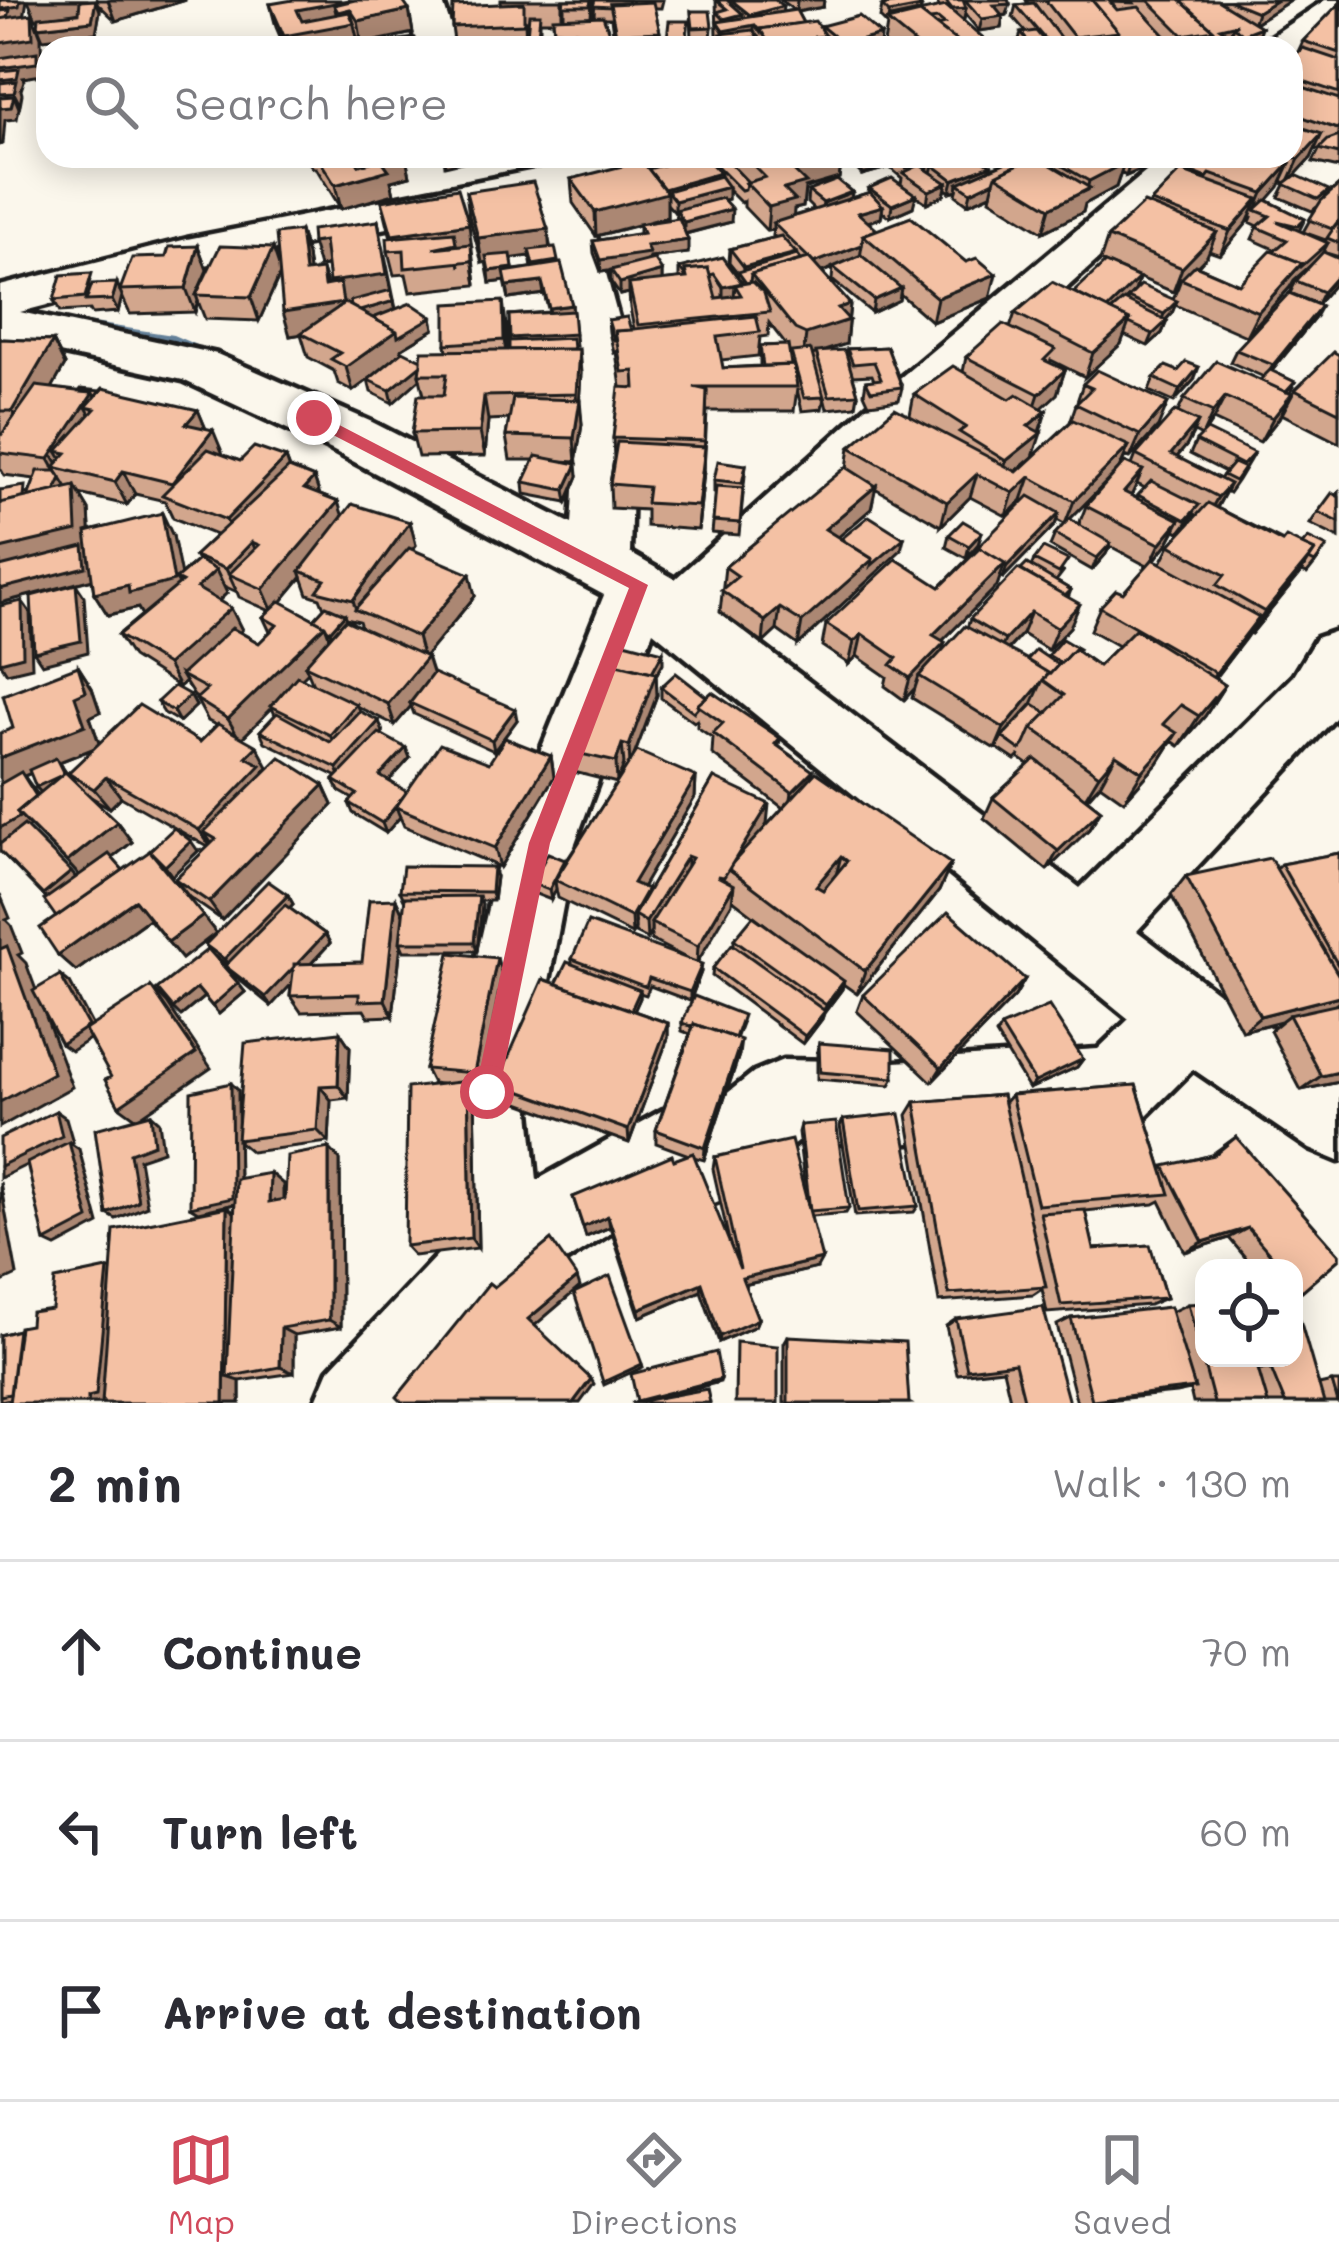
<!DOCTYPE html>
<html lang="en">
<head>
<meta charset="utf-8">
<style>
	:root { --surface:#fff; --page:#f2f2f3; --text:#2b2b33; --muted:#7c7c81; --line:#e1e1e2; --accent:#d1495b }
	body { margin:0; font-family:Mali,sans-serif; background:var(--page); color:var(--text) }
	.controls { position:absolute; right:36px; bottom:36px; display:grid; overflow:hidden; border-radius:24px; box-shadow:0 6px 30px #0003 }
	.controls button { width:108px; height:108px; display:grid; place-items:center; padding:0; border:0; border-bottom:3px solid var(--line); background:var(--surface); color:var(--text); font:60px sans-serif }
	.stop { position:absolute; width:36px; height:36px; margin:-27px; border:9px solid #d1495b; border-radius:50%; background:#fff }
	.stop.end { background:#d1495b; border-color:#fff; box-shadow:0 3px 12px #0008 }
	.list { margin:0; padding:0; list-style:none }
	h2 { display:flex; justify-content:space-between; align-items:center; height:156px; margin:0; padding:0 48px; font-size:51px }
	h2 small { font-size:39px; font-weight:400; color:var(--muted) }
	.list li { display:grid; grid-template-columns:78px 1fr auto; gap:36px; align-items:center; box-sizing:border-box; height:180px; padding:0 48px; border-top:3px solid var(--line) }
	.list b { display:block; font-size:45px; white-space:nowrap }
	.list em { font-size:39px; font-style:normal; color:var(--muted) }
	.icon { flex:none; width:66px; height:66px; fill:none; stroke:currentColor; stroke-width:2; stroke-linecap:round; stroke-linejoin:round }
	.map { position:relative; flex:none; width:1339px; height:1403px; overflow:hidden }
	.search { position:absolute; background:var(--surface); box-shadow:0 6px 30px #0003; left:36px; right:36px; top:36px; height:132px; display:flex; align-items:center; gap:30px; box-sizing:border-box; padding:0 42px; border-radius:36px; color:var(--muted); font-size:45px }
	.sheet { height:696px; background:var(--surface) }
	nav { display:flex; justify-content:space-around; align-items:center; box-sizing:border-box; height:168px; border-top:3px solid var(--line); background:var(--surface); font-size:33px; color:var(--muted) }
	nav a { display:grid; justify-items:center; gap:6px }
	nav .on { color:var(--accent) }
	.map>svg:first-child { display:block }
</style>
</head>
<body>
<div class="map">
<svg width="1339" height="1403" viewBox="0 0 1339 1403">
	<rect width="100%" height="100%" fill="#fbf7ec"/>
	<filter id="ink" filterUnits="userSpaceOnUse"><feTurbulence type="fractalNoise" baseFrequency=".00833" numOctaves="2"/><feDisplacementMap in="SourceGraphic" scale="24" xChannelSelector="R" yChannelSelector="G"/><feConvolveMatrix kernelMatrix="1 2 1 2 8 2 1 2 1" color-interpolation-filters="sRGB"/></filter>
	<g filter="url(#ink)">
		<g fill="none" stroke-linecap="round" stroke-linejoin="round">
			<g fill="#638099" fill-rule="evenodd">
				<polygon points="703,156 726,156 685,166 679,163"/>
				<polygon points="67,319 173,335 229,359 222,363 170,343 62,326 61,323"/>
			</g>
			<g stroke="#1c1c1c" stroke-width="9">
				<g id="minor">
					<polygon points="404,0 442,0 458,48 418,48"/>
					<polygon points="1325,0 1339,0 1339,25 1291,55 1291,48 1254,48"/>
					<path d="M 606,156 L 695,156 L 689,165 L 583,188 L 624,340 L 633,453 L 630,553 L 675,579 L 876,398 L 1165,156 L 1214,156 L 914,424 L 719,613 L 1080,888 L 1293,676 L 1316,638 L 1339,630 L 1339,714 L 1137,931 L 1227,1000 L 1339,1072 L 1339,1161 L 1310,1149 L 1193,1069 L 1145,1117 L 1116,1129 L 895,1144 L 797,1142 L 734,1195 L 704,1207 L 670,1196 L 532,1282 L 424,1403 L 315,1403 L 329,1370 L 456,1235 L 446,1092 L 503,843 L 604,595 L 332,450 L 183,380 L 0,340 L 0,286 L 187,239 ZM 540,197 C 570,312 581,405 572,524 L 372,422 L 217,354 L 20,312 L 190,268 ZM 653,631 L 1129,1019 L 1098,1049 L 895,1062 L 783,1060 L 754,1072 L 694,1120 L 663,1110 L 537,1180 L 528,1092 L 575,843 Z"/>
				</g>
			</g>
			<use href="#minor" fill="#fbf7ec" fill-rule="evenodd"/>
		</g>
		<g fill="#d2a68d" stroke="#1c1c1c" stroke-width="3" fill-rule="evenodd">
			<polygon points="28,0 186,0 116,21 97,3 100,11 96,33 43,39 38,27 39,19 36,19"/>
			<path d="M 501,0 L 562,0 L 562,18 L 564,18 L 564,0 L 592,0 L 591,16 L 594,16 L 595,0 L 632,0 L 631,3 L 632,0 L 663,0 L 661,8 L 654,8 L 660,32 L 660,48 L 615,48 L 611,18 L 604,18 L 612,41 L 613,48 L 588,48 L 587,44 L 557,42 L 557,48 L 528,47 L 528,22 L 525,20 L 526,48 L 455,48 L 452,27 L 501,4 ZM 540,21 L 553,21 L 554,34 L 540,33 Z"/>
			<polygon points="716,0 775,0 782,12 794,10 780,0 824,0 823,7 797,12 803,23 821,30 821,26 881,35 880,47 832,48 824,42 824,48 759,48 758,42 757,48 721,48 720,40 717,34"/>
			<polygon points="935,0 1008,0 1007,15 1003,16 1001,28 979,31 965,14 964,19 961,20 995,48 888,48 884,44 887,25 880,18 882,6 921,7 921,12 940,8"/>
			<polygon points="1026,0 1181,1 1291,0 1255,23 1257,39 1239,45 1228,39 1229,37 1225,47 1220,48 1001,48 1002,42 1019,40 1021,33 1026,32 1013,17 1016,5 1028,4"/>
			<polygon points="270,4 409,10 413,33 362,44 357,36 359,46 349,48 285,48 276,27"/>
			<path d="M 1339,4 L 1339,168 L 1313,162 L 1319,150 L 1315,149 L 1311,158 L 1294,176 L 1326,196 L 1339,185 L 1339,257 L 1323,252 L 1339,279 L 1317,304 L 1290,293 L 1296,281 L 1310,266 L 1294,280 L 1290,287 L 1246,336 L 1175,305 L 1172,313 L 1166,320 L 1167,321 L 1162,333 L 1148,346 L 1124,335 L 1121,344 L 1085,377 L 1051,360 L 1050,363 L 1065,370 L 1057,394 L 1041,408 L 1046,411 L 1033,457 L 1015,471 L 1017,472 L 1070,422 L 1083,384 L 1158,427 L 1130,458 L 1125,456 L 1119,469 L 1132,465 L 1136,455 L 1178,412 L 1184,399 L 1260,380 L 1264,377 L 1230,362 L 1236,350 L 1314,319 L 1272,371 L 1295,382 L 1279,418 L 1260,442 L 1213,420 L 1202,436 L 1194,432 L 1187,445 L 1177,457 L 1220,479 L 1225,472 L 1190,454 L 1196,441 L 1254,453 L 1238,480 L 1229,493 L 1226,491 L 1217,508 L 1319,559 L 1307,574 L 1302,572 L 1251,634 L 1249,633 L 1215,678 L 1225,685 L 1205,716 L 1179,746 L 1172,741 L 1158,763 L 1124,801 L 1100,784 L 1087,799 L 1101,810 L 1089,829 L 1047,870 L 984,818 L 993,798 L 1029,765 L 1019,758 L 1020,755 L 1015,760 L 997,748 L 998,745 L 995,749 L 912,698 L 915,688 L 904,700 L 885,686 L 887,677 L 857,656 L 849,664 L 822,646 L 826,624 L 940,587 L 1024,501 L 1022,500 L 1006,516 L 970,497 L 941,526 L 875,488 L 871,509 L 838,537 L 901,550 L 798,645 L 777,630 L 763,643 L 720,612 L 725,567 L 847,468 L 850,447 L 910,415 L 914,394 L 963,372 L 966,357 L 1010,328 L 1015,313 L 1074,292 L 1139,278 L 1135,291 L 1125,300 L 1127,301 L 1128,298 L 1173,299 L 1178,287 L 1173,292 L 1100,261 L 1108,237 L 1150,205 L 1151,202 L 1183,172 L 1197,156 L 1291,156 L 1291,59 L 1297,54 L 1303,41 ZM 1282,181 L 1286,183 L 1279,197 L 1312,211 L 1317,207 L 1303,232 L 1326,240 L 1325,242 L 1299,231 L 1305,219 L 1267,200 ZM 1250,216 L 1252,217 L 1250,222 L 1258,226 L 1252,239 L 1276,250 L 1239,284 L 1198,266 L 1209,251 L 1220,255 L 1247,223 ZM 1116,472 L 1086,506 L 1079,524 L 1070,519 ZM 1137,484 L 1145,488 L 1137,498 L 1131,495 ZM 1194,514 L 1197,516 L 1170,545 L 1161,563 L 1154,560 L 1168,543 L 1175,530 L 1180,532 ZM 1057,520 L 1064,524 L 1055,534 L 1050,546 L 1092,570 L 1106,554 L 1110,546 L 1147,566 L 1123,593 L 1100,607 L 1090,630 L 1118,646 L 1098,666 L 1078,652 L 1048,655 L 1047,657 L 1027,660 L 1008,650 L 1022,634 L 1048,650 L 1070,627 L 1068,598 L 1071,590 L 1056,581 L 1063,572 L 1034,560 L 1031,567 L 1021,570 L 970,619 L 967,628 L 942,651 L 942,641 L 997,586 L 1000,576 L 1003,578 L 1055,525 Z"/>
			<polygon points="691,11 712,27 711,39 692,40"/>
			<polygon points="304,156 371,156 375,161 373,156 416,156 406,158 410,176 391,181 394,194 341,209 316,168 313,168"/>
			<polygon points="521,156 576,156 577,158 556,161 530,168"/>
			<path d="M 728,156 L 951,156 L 951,158 L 991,165 L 990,169 L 1004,163 L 996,156 L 1033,156 L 1022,159 L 1024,161 L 1034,156 L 1166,156 L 1164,160 L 1126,176 L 1121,173 L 1116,187 L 1085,204 L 1083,212 L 1043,232 L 990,199 L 991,194 L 968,204 L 956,195 L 957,190 L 950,192 L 946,189 L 944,195 L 927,203 L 915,195 L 913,207 L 890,217 L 883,212 L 881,218 L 868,222 L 877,230 L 990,298 L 932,322 L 900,294 L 899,300 L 872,313 L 832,280 L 833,268 L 822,272 L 850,304 L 846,344 L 821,352 L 846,354 L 847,349 L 887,347 L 902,387 L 899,400 L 869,404 L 864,393 L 866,381 L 874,380 L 872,375 L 853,376 L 858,394 L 856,406 L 827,409 L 824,397 L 822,409 L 802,411 L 797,389 L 794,411 L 707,411 L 704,471 L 698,530 L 646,526 L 646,510 L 611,508 L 610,484 L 614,459 L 613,438 L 621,387 L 616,352 L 614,353 L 609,332 L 608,320 L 631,330 L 634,329 L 630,308 L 629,293 L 620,295 L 611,282 L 611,271 L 601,272 L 594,253 L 593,241 L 639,234 L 639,225 L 596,236 L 573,203 L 571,179 L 710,163 L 710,159 L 727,161 ZM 845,157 L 862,175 L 887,168 L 888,166 L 902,178 L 901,184 L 869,188 L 868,193 L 851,198 L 852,192 L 808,191 L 807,203 L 814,210 L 793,216 L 794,209 L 803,207 L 805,188 L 839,178 L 842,158 ZM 728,190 L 741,203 L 744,201 L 744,207 L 767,231 L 773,230 L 772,235 L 775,237 L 730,249 L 729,262 L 738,273 L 737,277 L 679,268 L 679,279 L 662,281 L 662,271 L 649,258 L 688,253 L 686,234 L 731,222 L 724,200 L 728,199 ZM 667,204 L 676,214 L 676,219 L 648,222 L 667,217 ZM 769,323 L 786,345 L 760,346 L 760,366 L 723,368 L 721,360 L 758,356 L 760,337 L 768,336 Z"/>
			<path d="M 466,192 L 550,247 L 558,264 L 572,305 L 576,346 L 573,346 L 581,373 L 579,400 L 582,424 L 576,462 L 561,461 L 578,476 L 567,502 L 525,494 L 524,482 L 534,460 L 510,460 L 506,436 L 509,419 L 488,420 L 485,456 L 418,457 L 412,433 L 424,395 L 420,379 L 393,403 L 371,392 L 368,380 L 353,391 L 338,383 L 334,371 L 308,357 L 301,334 L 290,336 L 280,275 L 259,321 L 205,319 L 198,301 L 195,312 L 130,314 L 122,296 L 118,312 L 92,314 L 90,310 L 60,312 L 54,300 L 97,284 L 120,289 L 166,257 L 198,246 L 207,270 L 273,248 L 279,267 L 300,231 L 307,255 L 309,272 L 322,270 L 327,285 L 330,285 L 327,266 L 319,267 L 378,221 L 396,309 L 432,317 L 434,329 L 401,349 L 402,352 L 421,360 L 447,351 L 446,344 L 506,325 L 507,350 L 509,350 L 509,315 L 549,312 L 544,294 L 509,299 L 505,281 L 490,283 L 486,262 L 482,263 L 469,216 ZM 530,256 L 532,268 L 513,270 L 511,258 Z"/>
			<polygon points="382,201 473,248 471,248 476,285 410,292 406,274 394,275 388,251 391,238"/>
			<path d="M 0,339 L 53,341 L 65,365 L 52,388 L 198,410 L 206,429 L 223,455 L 240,461 L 286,458 L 290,468 L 314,478 L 320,495 L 338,502 L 342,516 L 410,522 L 416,545 L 413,549 L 475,596 L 425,656 L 432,674 L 517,720 L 494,751 L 414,714 L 411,706 L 395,725 L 358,707 L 359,711 L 383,732 L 381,734 L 410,758 L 389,781 L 407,792 L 489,763 L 551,756 L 554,777 L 500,867 L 404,826 L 400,817 L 386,833 L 353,813 L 349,803 L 353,799 L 339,791 L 334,780 L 338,777 L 265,742 L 260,731 L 275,715 L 272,708 L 242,738 L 268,767 L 265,772 L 324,785 L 333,805 L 222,920 L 189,897 L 175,879 L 208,847 L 121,797 L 110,808 L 91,797 L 117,822 L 132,842 L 112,858 L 123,870 L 198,851 L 172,876 L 165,870 L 216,933 L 182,959 L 149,919 L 76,971 L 58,955 L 56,917 L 46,898 L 0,851 L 13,728 L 78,666 L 92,688 L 100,712 L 90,717 L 99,743 L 200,742 L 216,725 L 208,721 L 196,699 L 197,698 L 194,696 L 185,682 L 179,687 L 132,657 L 118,635 L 142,615 L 138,608 L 108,615 L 94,593 L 92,579 L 0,603 L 0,490 L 29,494 L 35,479 L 4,475 L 0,468 ZM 79,494 L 127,505 L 135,494 L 165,501 L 173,518 L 216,535 L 194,556 L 197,561 L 180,575 L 173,536 L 90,531 L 89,510 ZM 302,577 L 308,594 L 320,598 L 324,608 L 314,619 L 281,602 ZM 224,586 L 237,592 L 239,597 L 270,611 L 263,617 L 270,632 L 259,643 L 240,632 L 242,630 L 219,601 L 227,593 ZM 346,618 L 359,621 L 361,627 L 347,620 ZM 308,672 L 313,684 L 301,678 ZM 95,748 L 68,773 L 77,784 L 68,775 L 59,762 ZM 31,773 L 36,787 L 41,792 L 38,795 L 24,776 ZM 30,826 L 79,875 L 76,877 L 27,828 Z"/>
			<polygon points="1339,355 1339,443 1282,414 1295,390"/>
			<polygon points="1154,378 1194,380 1174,402 1149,391"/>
			<polygon points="746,465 739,535 712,533 716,492 714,492 714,480"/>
			<polygon points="1339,491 1339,538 1310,524 1318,512"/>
			<polygon points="949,535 978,544 966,558 946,547"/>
			<polygon points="663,663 656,675 657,695 634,756 696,777 695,797 642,887 647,893 714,778 767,824 762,831 783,808 712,754 713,738 697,727 697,720 694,722 661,698 661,687 707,697 780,738 779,746 812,777 951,864 939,891 857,994 843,984 842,989 824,1013 822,1019 803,1044 712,976 713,968 734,946 734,939 771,929 733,900 697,962 701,972 690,1001 650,986 646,995 640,993 640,998 634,1011 668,1023 668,1038 629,1143 502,1097 497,1083 556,984 572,964 572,959 688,959 651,940 651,932 647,939 635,933 635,929 632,934 558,898 556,889 551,900 533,893 531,883 565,860 565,863 617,783 574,772 572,752"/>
			<polygon points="190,695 196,706 179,722 164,713 157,702"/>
			<polygon points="1339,853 1339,1002 1335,1005 1339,1082 1301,1090 1270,1031 1282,1021 1242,1031 1171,895 1186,876 1276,869 1281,864"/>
			<polygon points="496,877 493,901 480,901 482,905 477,951 404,951 401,944 393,1016 368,1017 364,1010 301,1012 290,996 291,984 271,1006 232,974 225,966 227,965 215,956 245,992 219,1014 204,997 181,1016 208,949 205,945 288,895 293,904 289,908 325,934 330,943 311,964 362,962 396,899 403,915 405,901 400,891"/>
			<polygon points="502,975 481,1088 471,1087 475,1094 478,1248 414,1256 405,1246 440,1084 432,1083 425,1069"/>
			<polygon points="1025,979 1015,996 932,1082 857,1011 863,995"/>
			<polygon points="682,1023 742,1023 736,1039 739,1055 704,1160 694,1157 730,1245 713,1169 715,1157 806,1198 798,1132 800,1125 849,1208 846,1213 811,1216 817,1268 744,1285 758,1319 755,1326 719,1342 701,1291 640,1317 610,1227 586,1237 573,1197 689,1155 656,1143 656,1130 690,1034 682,1031"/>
			<polygon points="1001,1027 1083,1059 1077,1067 1029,1089 996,1035"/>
			<polygon points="340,1032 350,1047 348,1098 331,1100 329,1142 251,1152 238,1141 239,1178 283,1184 283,1200 285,1199 329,1148 340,1160 341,1327 294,1335 294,1373 240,1381 240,1403 9,1403 10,1399 0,1401 0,1335 18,1330 30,1325 111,1271 234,1212 235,1204 198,1212 190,1207 238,1090 238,1123"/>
			<polygon points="819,1043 894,1078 890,1085 817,1079 817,1051"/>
			<polygon points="1136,1085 1162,1168 1211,1155 1236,1137 1339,1254 1339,1259 1302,1291 1294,1294 1294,1268 1254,1268 1229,1238 1185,1252 1160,1201 1154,1204 1085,1211 1094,1249 1150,1245 1166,1298 1149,1305 1047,1313 1042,1289 1033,1295 939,1302 907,1115 915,1102 1002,1095 1004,1103 1011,1095"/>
			<polygon points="843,1120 918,1206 914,1212 855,1216 840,1126"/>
			<polygon points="1188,1304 1294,1358 1319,1385 1332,1382 1339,1403 1193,1403 1190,1390 1176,1393 1077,1403 1057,1325 1071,1318 1171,1312"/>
			<polygon points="956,1319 1069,1403 1011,1403 1003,1369 957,1374 946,1326"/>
			<polygon points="788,1336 909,1403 784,1403 784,1343"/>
		</g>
		<g fill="#ab8773" stroke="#1c1c1c" stroke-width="3" fill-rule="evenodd">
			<polygon points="0,0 27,0 24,18 32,14 41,37 42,75 23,78 24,81 21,90 22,94 20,105 14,93 0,93"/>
			<polygon points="28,0 86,0 87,11 36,19"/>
			<polygon points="96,0 100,11 96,33 43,39 38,27 92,21"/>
			<polygon points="108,0 186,0 116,21"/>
			<path d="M 348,0 L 391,4 L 351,12 L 359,46 L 349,48 L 287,48 L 274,14 ZM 334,5 L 338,12 L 341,25 L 339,26 Z"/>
			<polygon points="797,0 824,0 823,7 796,12"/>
			<polygon points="1277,0 1291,0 1253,24 1257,12"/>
			<polygon points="1010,4 1007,15 992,17 994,5"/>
			<polygon points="783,6 782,17 754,26 754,37 758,37 757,48 725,48 725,42 723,38 724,19 743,14 743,26 750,26 750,15"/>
			<polygon points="921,7 919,19 891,18 890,23 888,21 889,13"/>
			<polygon points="966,8 964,19 950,21 952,9"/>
			<polygon points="409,10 413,33 362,44 358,21"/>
			<polygon points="1003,16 1001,28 979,31 982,19"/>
			<polygon points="1237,24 1233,27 1225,47 1213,48 1220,28"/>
			<polygon points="1261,27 1257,39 1239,45 1243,34"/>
			<polygon points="1214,30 1207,48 1179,48 1183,35"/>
			<polygon points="881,35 880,47 843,48 844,45"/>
			<polygon points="825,36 824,48 809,48 815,37"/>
			<polygon points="14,96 19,108 17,119 5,120 3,144 0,145 0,108"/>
			<polygon points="1322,134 1311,158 1288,183 1299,159"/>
			<polygon points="389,156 416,156 406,158 410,176 391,181 394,194 341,209 335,185 380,173 381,158"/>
			<polygon points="444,156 487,156 445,166"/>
			<polygon points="529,156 555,156 556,162 530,168"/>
			<polygon points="556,156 576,156 577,158 556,162"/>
			<polygon points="829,156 845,156 842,158 839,178 805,188 803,207 794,209 793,224 773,223 773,230 767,231 769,207 784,189 794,186 796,168"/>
			<polygon points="889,156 887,168 862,175 863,162"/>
			<polygon points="951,156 949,168 933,165 931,173 926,175 929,163"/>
			<polygon points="1007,156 1033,156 1005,164"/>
			<polygon points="1148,156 1166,156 1164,160 1126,176 1130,163"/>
			<polygon points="1124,163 1116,187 1085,204 1083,212 1043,232 1050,208 1087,190 1089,181"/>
			<polygon points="1290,163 1279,187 1258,211 1256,210 1263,193"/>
			<polygon points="991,165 988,178 958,183 957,190 950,192 953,180"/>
			<polygon points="720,173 719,186 667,191 667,217 596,236 595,212 662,189"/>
			<polygon points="994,181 991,194 968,204 971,192"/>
			<polygon points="947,183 944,195 927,203 929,191"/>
			<polygon points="728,187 728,199 678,213 676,210 675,214 675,201"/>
			<polygon points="852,192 850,205 821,215 823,203"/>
			<polygon points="916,195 913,207 890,217 892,205"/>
			<polygon points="1258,199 1247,223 1220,255 1230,231"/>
			<polygon points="883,206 881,218 857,225 858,213"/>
			<polygon points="732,209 731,222 684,234 684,222"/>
			<polygon points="378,221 392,298 346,305 349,327 290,336 283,312 324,286 322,270 329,294 335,304 329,282"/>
			<polygon points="469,224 476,285 471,248 457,250 460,267 459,262 404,250 395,250 392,235"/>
			<polygon points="548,229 550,253 482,263 478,238"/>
			<polygon points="300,231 307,255 312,297 305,272"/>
			<polygon points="1217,232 1207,256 1184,280 1181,279 1178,287 1173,292 1182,268"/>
			<polygon points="688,240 688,253 649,258 649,265 601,272 600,260 646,246"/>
			<polygon points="324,241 331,265 319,267 312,243"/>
			<polygon points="1328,243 1321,256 1294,280 1290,287 1246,336 1258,312 1302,263"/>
			<polygon points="862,245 860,258 811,276 813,263"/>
			<polygon points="198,246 207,270 196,295 198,301 195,312 186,288"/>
			<polygon points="273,248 281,272 259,321 251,297"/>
			<polygon points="796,253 794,266 751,274 743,280 744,267"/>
			<polygon points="513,268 515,280 490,283 489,271"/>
			<polygon points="662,271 662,284 629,284 629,293 620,295 620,283"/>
			<polygon points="996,274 990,298 932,322 937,298"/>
			<polygon points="1339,274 1339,279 1317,304 1323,292"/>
			<polygon points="1139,278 1135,291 1111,314 1105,311"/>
			<polygon points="542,282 544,294 509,299 507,286"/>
			<polygon points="117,283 122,296 118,312 112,300"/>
			<polygon points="735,285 734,297 723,300 723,287"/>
			<polygon points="901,288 899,300 872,313 874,300"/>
			<polygon points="394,301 396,313 356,326 353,313"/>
			<polygon points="503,301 506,325 508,364 504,340"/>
			<polygon points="1177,301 1172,313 1159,327 1164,314"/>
			<polygon points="850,304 846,344 803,358 806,334 838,308"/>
			<polygon points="572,305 573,317 551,320 549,308"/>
			<polygon points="1321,306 1314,319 1266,378 1273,365"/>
			<polygon points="432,317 434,329 401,349 402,355 353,391 346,367 397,331"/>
			<polygon points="1130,320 1121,344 1085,377 1093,353"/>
			<polygon points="1167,321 1162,333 1148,346 1153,334"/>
			<polygon points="53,341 65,365 26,435 12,411"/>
			<polygon points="579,349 581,373 579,409 580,400 582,424 576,462 574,438 578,414 576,394"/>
			<polygon points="424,361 419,374 420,379 393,403 390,390"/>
			<polygon points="1199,367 1194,380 1174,402 1180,390"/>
			<polygon points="1065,370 1057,394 1031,418 1039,394"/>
			<polygon points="707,390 704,471 698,530 704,457"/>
			<polygon points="93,393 97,400 95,409 86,407 98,429 67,453 57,451 69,471 61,469 52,454"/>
			<polygon points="1292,394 1279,418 1260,442 1273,418"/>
			<polygon points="484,396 488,420 485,456 480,432"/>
			<polygon points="1225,397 1213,420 1202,436 1213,412"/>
			<polygon points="1168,403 1158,427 1130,458 1140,435"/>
			<polygon points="198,410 208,434 186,424"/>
			<polygon points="1046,411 1038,435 1028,426"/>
			<polygon points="1198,422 1187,445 1166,470 1171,454"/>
			<polygon points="213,430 223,454 172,483"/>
			<polygon points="1041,433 1033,457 999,485 1006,461"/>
			<polygon points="1129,446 1119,469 1065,524 1074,501"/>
			<polygon points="52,454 61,469 54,467 68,490 51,503 60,479 49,459"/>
			<polygon points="286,458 294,481 237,543 226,520"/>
			<polygon points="577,464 578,476 567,502 565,490"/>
			<polygon points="1143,470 1132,494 1114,515 1124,492"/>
			<polygon points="123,471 135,494 127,505 115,482"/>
			<polygon points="977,474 970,497 941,526 947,502"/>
			<polygon points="1030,477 1022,500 1006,516 1013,493"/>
			<polygon points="314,478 322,502 304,489"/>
			<polygon points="1230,484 1217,507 1205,520 1218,497"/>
			<polygon points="75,486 89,510 93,579 0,603 0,549"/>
			<polygon points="876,486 871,509 821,552 825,529"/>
			<polygon points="338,502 346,526 300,571 302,577 273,612 263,589"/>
			<polygon points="162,513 173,536 182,581 176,579 183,592 142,615 138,608 108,615 94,593 128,585"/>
			<polygon points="1059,513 1055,525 1003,578 1007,566"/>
			<polygon points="1180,520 1168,543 1149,567 1160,544"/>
			<polygon points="410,522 416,545 366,614 356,610 353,600"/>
			<polygon points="982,532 978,544 966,558 969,546"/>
			<polygon points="904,538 901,550 798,645 802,622 873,559"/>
			<polygon points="252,542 262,565 229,574 237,592 226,569"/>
			<polygon points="1111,543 1106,554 1092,570 1097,558"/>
			<polygon points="1315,551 1300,574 1251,634 1265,612"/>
			<polygon points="1005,563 997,586 926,657 933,635"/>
			<polygon points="216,570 227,593 208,610 197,588"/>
			<polygon points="470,574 475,596 423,659 417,637"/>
			<polygon points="76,584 84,596 88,652 42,664 34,652"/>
			<polygon points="22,601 30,612 32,667 7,673 0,662"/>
			<polygon points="1080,604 1070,627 1048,650 1057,628"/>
			<polygon points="231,608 242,630 188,679 181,675 185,682 179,687 167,665"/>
			<polygon points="780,608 777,630 763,643 765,621"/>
			<polygon points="1031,612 1022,634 996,662 1005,640"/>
			<polygon points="345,614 349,625 335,642 330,631"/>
			<polygon points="1259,617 1245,639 1202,694 1216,673"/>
			<polygon points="325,625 333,647 305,665 308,672 240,740 228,719"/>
			<polygon points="862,634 857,656 849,664 854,642"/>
			<polygon points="945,642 938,664 919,676 915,688 904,700 910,678"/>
			<polygon points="663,652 663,663 656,675 657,695 630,766 629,746 649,677"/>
			<polygon points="427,657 434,679 410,703 411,706 395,725 388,704"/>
			<polygon points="78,666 92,688 100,712 90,717 100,746 59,762 73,784 45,797 36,787 58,762 24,776 50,815 0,786 0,758 75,696"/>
			<polygon points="1042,682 1032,704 1002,737 995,749 1004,728"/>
			<polygon points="1225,685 1205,716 1179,746 1199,716"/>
			<polygon points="190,695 196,706 179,722 173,711"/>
			<polygon points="356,704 361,715 335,746 330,735"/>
			<polygon points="515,709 517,720 494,751 492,740"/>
			<polygon points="379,721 383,732 341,778 337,768"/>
			<polygon points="1177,733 1158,763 1124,801 1142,772"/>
			<polygon points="622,744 624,764 617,783 616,762"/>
			<polygon points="257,746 268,767 264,771 272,786 216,839 204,832 214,847 212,849 199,830 246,757"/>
			<polygon points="406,748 410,758 384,787 380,776"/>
			<polygon points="1116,755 1100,784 1082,803 1099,775"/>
			<polygon points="551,756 554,777 500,867 495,848"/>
			<polygon points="813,771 809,791 789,812 792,792"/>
			<polygon points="106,777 121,797 110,808 94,789"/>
			<polygon points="696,777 695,797 634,901 633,883"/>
			<polygon points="324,785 333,805 222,920 209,902"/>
			<polygon points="769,804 767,824 736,874 729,869"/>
			<polygon points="396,807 400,817 386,833 382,823"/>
			<polygon points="1101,810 1089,829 1047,870 1058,851"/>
			<polygon points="21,816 30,826 0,843 0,828"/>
			<polygon points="117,822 132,842 84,881 67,862"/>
			<polygon points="191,841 198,851 172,876 165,866"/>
			<polygon points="687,856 687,874 651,923 651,932 647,939 646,922"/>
			<polygon points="841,856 834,883 810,912 816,886"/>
			<polygon points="565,860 566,870 555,880 556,889 551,900 549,890"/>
			<polygon points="951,864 939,891 857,994 865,971"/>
			<polygon points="493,867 496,877 493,901 491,892"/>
			<polygon points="71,872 80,882 52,905 43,895"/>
			<polygon points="734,885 732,903 697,963 698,946"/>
			<polygon points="647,889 647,907 634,915 635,929 632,934 631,917"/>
			<polygon points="0,894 10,918 6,920 11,925 22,953 18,955 26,963 72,1087 0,1127"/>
			<polygon points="288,895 293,904 231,968 224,959"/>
			<polygon points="479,896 482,905 477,951 474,942"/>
			<polygon points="396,899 404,916 393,1016 385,1000"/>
			<polygon points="135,900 150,918 76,971 58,955"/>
			<polygon points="203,916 216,933 182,959 168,942"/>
			<polygon points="325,934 330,943 271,1006 265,997"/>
			<polygon points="497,958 502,975 481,1088 474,1073"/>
			<polygon points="702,964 701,972 690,1001 690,992"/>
			<polygon points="60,975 70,983 97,1034 71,1051 61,1044"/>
			<polygon points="1025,979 1015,996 932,1082 941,1068"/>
			<polygon points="844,981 842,989 824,1013 822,1019 803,1044 805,1036"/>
			<polygon points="238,983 245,992 219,1014 212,1006"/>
			<polygon points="151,987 167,1003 211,1068 137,1119 119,1106"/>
			<polygon points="197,988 204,997 181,1016 173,1008"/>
			<polygon points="640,990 640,998 630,1020 630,1012"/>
			<polygon points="1339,996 1339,1002 1329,1010 1289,1015 1281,1021 1242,1031 1260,1016"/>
			<polygon points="668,1023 668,1038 629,1143 628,1130"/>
			<polygon points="340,1032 350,1047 348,1098 338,1085"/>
			<polygon points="741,1040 739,1055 704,1160 705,1148"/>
			<polygon points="1083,1059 1077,1067 1029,1089 1035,1082"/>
			<polygon points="1339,1072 1339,1082 1301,1090 1321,1076"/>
			<polygon points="468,1081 475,1094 478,1248 471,1238"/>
			<polygon points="231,1083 238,1090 239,1203 198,1212 190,1207"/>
			<polygon points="320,1086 331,1100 329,1142 317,1130"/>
			<polygon points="56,1111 66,1118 73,1142 70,1143 79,1149 99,1224 56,1247 45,1242 69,1144 0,1178 0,1166"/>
			<polygon points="151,1114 159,1121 163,1151 139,1159 147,1206 116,1219 107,1214 130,1153"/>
			<polygon points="329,1148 340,1160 341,1327 329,1320"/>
			<polygon points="270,1173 283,1184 283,1212 269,1202"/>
			<polygon points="0,1182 17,1275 0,1283"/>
			<polygon points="227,1207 242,1218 227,1377 240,1381 240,1403 224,1403"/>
			<polygon points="608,1216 610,1227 586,1237 583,1227"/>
			<polygon points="1248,1228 1229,1238 1185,1252 1203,1242"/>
			<polygon points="822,1259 817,1268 739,1286 742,1278"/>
			<polygon points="108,1269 127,1278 109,1403 88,1403"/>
			<polygon points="577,1278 580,1287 533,1327 528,1319"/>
			<polygon points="702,1283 701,1291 640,1317 639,1309"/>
			<polygon points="758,1319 755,1326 719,1342 720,1336"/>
			<polygon points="281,1328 294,1335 294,1373 280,1367"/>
			<polygon points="642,1364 643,1367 604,1385 603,1382"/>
			<polygon points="591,1379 594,1384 580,1403 573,1403"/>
			<polygon points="721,1379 720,1382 640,1403 637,1401"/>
		</g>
		<g fill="#f4c1a4" stroke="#1c1c1c" stroke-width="3" fill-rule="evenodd">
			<polygon points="20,0 19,6 0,9 0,0"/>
			<polygon points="96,0 92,21 38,27 39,17 79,13 80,1"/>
			<polygon points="293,0 340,0 341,2 297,10 302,21 349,12 354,23 284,36 270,4"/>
			<polygon points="355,0 402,0 409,10 358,21 350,9 338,12 334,5"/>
			<polygon points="564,0 591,0 590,6 563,6"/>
			<polygon points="595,0 628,0 627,3 610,4 611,7 593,6"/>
			<polygon points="716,0 727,0 743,14 724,19 717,12 727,9"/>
			<polygon points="731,0 775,0 783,6 750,15"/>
			<polygon points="914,0 921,7 889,13 882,6"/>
			<polygon points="945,0 963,0 966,8 952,9"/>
			<polygon points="965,0 1008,0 1010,4 994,5 1003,16 982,19"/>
			<polygon points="1045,0 1092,0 1119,32 1074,37"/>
			<polygon points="1092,0 1132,0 1134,3 1110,2 1117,10 1139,7 1173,44 1121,47 1116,41 1119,32"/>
			<polygon points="1148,0 1180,0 1214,30 1183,35"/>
			<polygon points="1187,0 1217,0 1261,27 1243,34 1233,27 1237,24 1220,28 1230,35 1216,38 1212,35 1214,30 1181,1"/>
			<polygon points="1233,0 1277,0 1257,12 1230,1"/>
			<polygon points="653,2 660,32 616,34 610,4"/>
			<polygon points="524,3 524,24 452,27 453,6"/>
			<polygon points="1034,3 1068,48 1052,48 1016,5"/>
			<polygon points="1339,4 1339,53 1303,41"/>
			<polygon points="946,6 995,48 962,48 963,46 937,26 944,24 938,19 930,20 920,13 893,20 891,18"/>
			<polygon points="10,10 8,18 0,19 0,11"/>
			<polygon points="796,10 803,23 760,29 760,32 755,25 723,31 717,22"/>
			<polygon points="691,11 710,11 712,27 693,28"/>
			<polygon points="920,13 963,46 953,48 920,48 887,21"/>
			<polygon points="32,14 33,38 0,43 0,19"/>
			<polygon points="529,14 540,14 538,35 527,35"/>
			<polygon points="603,16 612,41 589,41 586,32 554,30 553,18"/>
			<polygon points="859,16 881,35 844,45 821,26"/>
			<polygon points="669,21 689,21 685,48 666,48"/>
			<polygon points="815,21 825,36 815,37 819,47 772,48 760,29"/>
			<polygon points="753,30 758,37 725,42 721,34"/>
			<polygon points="1036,31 1050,48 1033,48 1021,33"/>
			<polygon points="540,33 556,34 553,48 536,48"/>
			<polygon points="508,36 520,48 458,48"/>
			<polygon points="415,38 418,48 370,48 370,44"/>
			<polygon points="562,40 583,41 584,48 560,48"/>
			<polygon points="1020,40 1031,48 1007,48 1002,42"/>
			<polygon points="1303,48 1339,60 1339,93 1291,77 1291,59"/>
			<polygon points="37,52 37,63 0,68 0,58"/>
			<polygon points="19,69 17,78 0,80 0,71"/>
			<polygon points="17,81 14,93 0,94 0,83"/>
			<polygon points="1291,83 1339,99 1339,126 1337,129 1291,113"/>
			<polygon points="14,96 11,107 0,108 0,97"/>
			<polygon points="1291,124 1322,134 1299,159 1290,156"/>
			<polygon points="1339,136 1339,154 1319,149 1328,140"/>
			<polygon points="317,156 353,156 359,165 381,159 389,170 335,185"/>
			<polygon points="354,156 371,156 374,161 359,165"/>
			<polygon points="697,156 704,156 720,173 664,189 648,169"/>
			<polygon points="723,156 748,182 746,183 745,189 741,190 710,159"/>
			<polygon points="744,156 778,156 806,183 784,189 795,200 769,207 746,183 765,177"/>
			<polygon points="784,156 836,156 796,168"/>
			<polygon points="857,156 889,156 863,162"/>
			<polygon points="893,156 916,156 923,163 906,168"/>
			<polygon points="921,156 950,156 929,163"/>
			<polygon points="957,156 977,156 991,165 953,180 933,165"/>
			<polygon points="1036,156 1090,188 1050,208 996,175"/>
			<polygon points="1045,156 1111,156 1124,163 1089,181"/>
			<polygon points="1115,156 1148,156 1130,163"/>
			<polygon points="1197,156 1272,156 1290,163 1263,193 1210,174 1207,178 1184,169"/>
			<polygon points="1018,157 1024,161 996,175 994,181 971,192 958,183"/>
			<polygon points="642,161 667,193 595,212 571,179"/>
			<polygon points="920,165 947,183 929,191 903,173"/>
			<polygon points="1181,171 1258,199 1230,231 1151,202"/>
			<polygon points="1296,175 1329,190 1318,199 1284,184"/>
			<polygon points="720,176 728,187 675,201 667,191"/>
			<polygon points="892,178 916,195 892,205 869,188"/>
			<polygon points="837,180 852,192 823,203 808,191"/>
			<polygon points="533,182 548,229 478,238 466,192"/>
			<polygon points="1339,185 1339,243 1327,238 1339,220 1332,229 1309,220 1321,201"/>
			<polygon points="458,188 469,224 392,235 382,201"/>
			<polygon points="870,192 883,206 858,213 877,230 863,235 862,245 814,263 773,223"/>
			<polygon points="722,198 732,209 684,222 676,210"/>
			<polygon points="1266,200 1305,219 1298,226 1277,221 1328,243 1300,268 1302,263 1273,252 1287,240 1257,227 1270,216 1255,210"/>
			<polygon points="1144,203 1217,232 1182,268 1108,237"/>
			<polygon points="911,217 966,262 977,258 996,274 937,298 863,235"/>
			<polygon points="679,218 688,240 646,246 649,253 600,260 593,241 643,233 639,224"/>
			<polygon points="378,221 387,274 329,282 324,241 312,243 311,230"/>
			<polygon points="300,231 305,272 322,270 324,286 340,283 343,303 283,312 276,234"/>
			<polygon points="454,232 456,243 433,248 471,244 472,261 405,268 404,250 388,251 387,238"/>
			<polygon points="781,236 796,253 744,267 730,249"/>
			<polygon points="198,246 186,288 120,290 132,258 166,257 169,247"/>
			<polygon points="220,246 273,248 251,297 196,295"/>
			<polygon points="555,247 558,261 533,265 529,250"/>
			<polygon points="1271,251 1302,263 1258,312 1181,279 1195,265 1239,284"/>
			<polygon points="1323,252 1339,259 1339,274 1323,292 1296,281"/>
			<polygon points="511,254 513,268 489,271 486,256"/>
			<polygon points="797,255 801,260 751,274 750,282 746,283 738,272"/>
			<polygon points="861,255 901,288 874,300 833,267"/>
			<polygon points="723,257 742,283 723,287 714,274 710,275 708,268 685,270 685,276 679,268"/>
			<polygon points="809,258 850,304 838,308 849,320 806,334 795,329 751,274"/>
			<polygon points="654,259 662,271 620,283 611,270"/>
			<polygon points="561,263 572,305 549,308 542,282 507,286 504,272"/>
			<polygon points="1105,263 1139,278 1107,309 1074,292"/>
			<polygon points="708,268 716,298 741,295 735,285 753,282 764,293 770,312 638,325 629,284 687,278 685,270"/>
			<polygon points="92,273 85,297 54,300 61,275"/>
			<polygon points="1052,282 1130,320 1093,353 1015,313"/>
			<polygon points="117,283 112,300 86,301 92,284"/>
			<polygon points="1141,285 1177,301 1164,314 1128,298"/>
			<polygon points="391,290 394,301 360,311 351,306 350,301"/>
			<polygon points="1289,293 1321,306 1273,365 1236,350"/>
			<polygon points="1124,300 1167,321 1153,334 1127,322 1130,320 1111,311"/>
			<polygon points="503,301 504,340 446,344 446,304"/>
			<polygon points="345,303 397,331 346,367 331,359 340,353 301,333"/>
			<polygon points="411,303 432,317 398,337 397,331 373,318"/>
			<polygon points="573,311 575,334 510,338 509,315"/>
			<polygon points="756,316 760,332 717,337 723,368 794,365 797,387 694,387 707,390 705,441 613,438 619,387 635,388 634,371 622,372 615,331"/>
			<polygon points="627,317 631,330 615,331 616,340 614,340 608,320"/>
			<polygon points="1003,324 1055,349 1044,360 1065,370 1039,394 966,357"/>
			<polygon points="572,338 573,349 509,350 509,341"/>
			<polygon points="0,339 53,341 12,411 0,411"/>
			<polygon points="788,345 791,365 763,366 760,346"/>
			<polygon points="887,347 902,387 871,391 866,381 881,379 874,362 853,364 847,349"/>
			<polygon points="579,349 576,394 484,396 480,432 412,433 418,395 444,395 447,374 419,374 422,351"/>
			<polygon points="811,350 824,397 804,398 791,352"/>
			<polygon points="845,350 858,394 829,396 816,352"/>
			<polygon points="403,351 421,360 421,365 390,390 368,380"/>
			<polygon points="1334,352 1339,355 1339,412 1295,390"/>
			<polygon points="1216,361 1292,394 1273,418 1225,397 1213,412 1184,399"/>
			<polygon points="1186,362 1199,367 1180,390 1154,378 1166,366 1178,371"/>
			<polygon points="953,366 1010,399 1017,394 1046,411 1028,426 1041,433 1006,461 959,432 966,427 914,394"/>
			<polygon points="1097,370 1168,403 1140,435 1076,404 1092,388 1083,384"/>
			<polygon points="1270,370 1295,382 1286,392 1260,380"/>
			<polygon points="36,386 93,393 49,459 0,453 0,437"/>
			<polygon points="103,388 198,410 186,424 213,430 172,483 123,471 115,482 54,467 67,453 57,451 95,409 86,407"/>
			<polygon points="81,389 100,391 95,397 93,393 79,392"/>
			<polygon points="513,398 580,400 574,438 506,436"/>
			<polygon points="895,408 1017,472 1073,420 1129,446 1074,501 1030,477 1013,493 977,474 947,502 850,447"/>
			<polygon points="1175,411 1198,422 1171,454 1230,484 1218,497 1136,455"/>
			<polygon points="1207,430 1254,453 1243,465 1196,441"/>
			<polygon points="617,442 705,447 698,506 646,503 648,487 610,484"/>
			<polygon points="254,447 286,458 226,520 162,495 208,449 240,461"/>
			<polygon points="536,456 577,464 565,490 524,482"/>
			<polygon points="718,461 746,465 742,483 714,480"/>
			<polygon points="1125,462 1143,470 1124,492 1180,520 1160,544 1086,506"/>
			<polygon points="1233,463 1244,468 1235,481 1223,475"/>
			<polygon points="846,467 876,486 825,529 873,559 802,622 780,608 765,621 721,590 738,576 725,567"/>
			<polygon points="289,468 314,478 304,489 338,502 263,589 229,574 259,545 252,542 226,569 194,556"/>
			<polygon points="38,471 56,471 61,478 55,491 28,497"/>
			<polygon points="1151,481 1199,505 1186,520 1138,495"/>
			<polygon points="25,486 24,498 0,503 0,490"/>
			<polygon points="75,486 77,531 0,549 0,503"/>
			<polygon points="716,486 743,488 740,523 713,521"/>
			<polygon points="1332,493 1339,497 1339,522 1318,512"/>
			<polygon points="1029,496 1059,513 1007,566 980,548 976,549"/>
			<polygon points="1208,503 1282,542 1286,537 1315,551 1265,612 1217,585 1225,575 1170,545"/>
			<polygon points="352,504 410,522 353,600 317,591 325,580 300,571"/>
			<polygon points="162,513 174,581 129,593 128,585 94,593 86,532"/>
			<polygon points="869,516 904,538 871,566 873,559 841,539"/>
			<polygon points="1069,519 1111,543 1097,558 1055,534"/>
			<polygon points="963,521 982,532 969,546 949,535"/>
			<polygon points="1308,538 1327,547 1315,563 1309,560 1315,551 1302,545"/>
			<polygon points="84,546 86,567 0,589 0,567"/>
			<polygon points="409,548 470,574 417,637 355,609"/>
			<polygon points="980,548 1005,563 933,635 945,642 910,678 891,665 897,658 862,634 854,642 826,624 896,559 940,587"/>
			<polygon points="1043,548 1068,560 1059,573 1034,560"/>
			<polygon points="1153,559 1259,617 1216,673 1100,607 1116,590 1123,593"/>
			<polygon points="198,560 216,570 197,588 231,608 167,665 118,635 182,582 176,579"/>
			<polygon points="1027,564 1071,590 1065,596 1021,570"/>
			<polygon points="1018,569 1080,604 1057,628 1031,612 1005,640 970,619"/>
			<polygon points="76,584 81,641 34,652 31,596"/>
			<polygon points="22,601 23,656 0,662 0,606"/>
			<polygon points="280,601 325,625 228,719 196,699 207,689 181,675 232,628 259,643 277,625 263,617"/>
			<polygon points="326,606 345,614 330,631 327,629 325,625 314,619"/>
			<polygon points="345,620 427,657 388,704 305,665"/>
			<polygon points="965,626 1050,672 1004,728 919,676"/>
			<polygon points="1135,629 1225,685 1199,716 1181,705 1163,724 1177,733 1142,772 1116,755 1099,775 1032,728 1064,695 1043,680 1074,649 1098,666"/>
			<polygon points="1062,639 1079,649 1077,651 1074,649 1061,663 1048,655"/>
			<polygon points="621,641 663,652 652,672 611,662"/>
			<polygon points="1036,650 1058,665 1050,674 1027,660"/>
			<polygon points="609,662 656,673 629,746 622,744 616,762 572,752"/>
			<polygon points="78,666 86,691 75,696 85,725 0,758 0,733 13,728 3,695"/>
			<polygon points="433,673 515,709 492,740 410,703"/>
			<polygon points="676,673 707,697 694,712 661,687"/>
			<polygon points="297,676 356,704 330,735 271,706"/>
			<polygon points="174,686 190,695 173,711 157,702"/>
			<polygon points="712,692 780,738 775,744 813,771 792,792 713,733 723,723 697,705"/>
			<polygon points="1033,704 1047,713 1032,728 1025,744 1020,750 1002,737"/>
			<polygon points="139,705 200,742 218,724 257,746 246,757 261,765 199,830 106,777 94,789 68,773"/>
			<polygon points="359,711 379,721 337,768 260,731 277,713 330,742"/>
			<polygon points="379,733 406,748 380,776 407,792 382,823 349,803 357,794 334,780"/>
			<polygon points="505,738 551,756 495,848 396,807 440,744 489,763"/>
			<polygon points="637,751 696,777 633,883 647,889 631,917 555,880"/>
			<polygon points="280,757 324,785 209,902 175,879 216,839 204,832"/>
			<polygon points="56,758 64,774 36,787 29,770"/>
			<polygon points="1035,759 1101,810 1058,851 993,798"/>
			<polygon points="21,772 36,796 17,812 21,816 0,828 0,784"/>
			<polygon points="65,772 117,822 67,862 17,812"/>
			<path d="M 816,772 L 951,864 L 865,971 L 728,868 ZM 841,856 L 847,861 L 823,890 L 816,886 Z"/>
			<polygon points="714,778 769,804 724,877 717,876 734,885 698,946 651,923 692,858 687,856 646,922 634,915"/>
			<polygon points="24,825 71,872 43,895 0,851 0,844"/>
			<polygon points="174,828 191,841 165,866 150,851 148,852"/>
			<polygon points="150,851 203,916 168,942 135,900 58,955 40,928"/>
			<polygon points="548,853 565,860 549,890 531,883"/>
			<polygon points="1339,853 1339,967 1281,864"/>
			<polygon points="109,854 123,870 56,917 44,900"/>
			<polygon points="1270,858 1339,976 1339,996 1260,1016 1186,876"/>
			<polygon points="403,866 493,867 491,892 400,891"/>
			<polygon points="268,881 288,895 224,959 205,945"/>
			<polygon points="479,896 474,942 400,942 405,897"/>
			<polygon points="396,899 385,1000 359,1001 359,994 290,996 294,964 362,962 369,900"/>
			<polygon points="285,905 325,934 297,964 294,964 294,967 265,997 225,966"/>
			<polygon points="948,912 1025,979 941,1068 863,995"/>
			<polygon points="753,916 844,981 826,1005 734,939"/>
			<polygon points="588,922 702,964 690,992 649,978 646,987 572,959"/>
			<polygon points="732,944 825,1011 805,1036 713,968"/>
			<polygon points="7,946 53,1073 0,1102 0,949"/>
			<polygon points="208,949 238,983 212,1006 197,988 173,1008 157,989"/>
			<polygon points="450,953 497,958 474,1073 425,1069"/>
			<polygon points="567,962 640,990 631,1010 556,984"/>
			<polygon points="60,975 88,1026 61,1044 33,991"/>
			<polygon points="543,979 668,1023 628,1130 497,1083"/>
			<polygon points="151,987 196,1053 119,1106 105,1080 111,1077 85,1030"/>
			<polygon points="694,996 743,1015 735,1038 694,1024 693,1027 682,1023"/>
			<polygon points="1339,1004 1339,1072 1321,1076 1289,1015"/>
			<polygon points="1049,1006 1083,1059 1035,1082 1001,1027"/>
			<polygon points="694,1024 741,1040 705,1148 656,1130"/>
			<polygon points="340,1032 338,1085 320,1086 317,1130 237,1140 245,1043"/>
			<polygon points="819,1043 894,1049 894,1078 820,1072"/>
			<polygon points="468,1081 471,1238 405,1246 407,1088"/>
			<polygon points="231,1083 232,1198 190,1207 191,1092"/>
			<polygon points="1136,1085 1170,1194 1038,1205 1011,1095"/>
			<polygon points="1002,1095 1046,1287 949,1294 915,1102"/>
			<polygon points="56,1111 62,1136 0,1166 0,1138"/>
			<polygon points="151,1114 154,1144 130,1153 138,1201 107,1214 95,1129"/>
			<polygon points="900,1114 918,1206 858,1211 843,1120"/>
			<polygon points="836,1122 849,1208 810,1211 800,1125"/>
			<polygon points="1236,1137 1339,1254 1339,1259 1302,1291 1294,1282 1294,1268 1282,1268 1248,1228 1203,1242 1164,1166 1214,1155"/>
			<polygon points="791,1140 822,1259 742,1278 758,1319 720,1336 702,1283 639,1309 608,1216 583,1227 573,1197 672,1155 674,1160 693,1153 740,1269 715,1157"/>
			<polygon points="69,1142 89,1219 45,1242 27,1163"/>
			<polygon points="329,1148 329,1320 281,1328 280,1367 227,1377 236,1179 270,1173 269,1202 285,1199 287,1156"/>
			<polygon points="227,1207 224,1403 102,1403 114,1230"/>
			<polygon points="1085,1210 1094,1249 1150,1245 1166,1298 1061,1305 1040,1213"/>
			<polygon points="551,1240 577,1278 528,1319 591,1379 573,1403 403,1403 397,1397 489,1283 494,1287"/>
			<polygon points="108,1269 96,1395 88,1397 88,1403 9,1403 19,1327 30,1325 31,1312 52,1309 55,1280"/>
			<polygon points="610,1276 642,1364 603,1382 574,1293"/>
			<polygon points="1294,1299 1324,1403 1285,1403 1271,1369 1258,1369 1268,1403 1214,1403 1188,1304 1204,1303 1204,1358 1294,1358"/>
			<polygon points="1043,1307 1069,1403 1025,1403 1015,1363 967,1369 956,1319"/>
			<polygon points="1170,1307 1195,1388 1092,1400 1071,1318"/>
			<polygon points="18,1330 10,1394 0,1396 0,1335"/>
			<polygon points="788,1336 905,1342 909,1403 788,1403"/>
			<polygon points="736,1342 778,1346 778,1403 735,1403"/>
			<polygon points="716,1352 721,1379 637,1401 631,1374"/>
			<polygon points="1332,1382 1339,1382 1339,1403 1338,1403"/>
			<polygon points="707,1389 710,1403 631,1403"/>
		</g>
	</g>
	<polygon fill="#d1495b" points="308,415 320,415 648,585 550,843 499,1092 487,1104 475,1092 529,843 629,588 308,422"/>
</svg>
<div class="controls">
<button><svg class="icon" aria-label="locate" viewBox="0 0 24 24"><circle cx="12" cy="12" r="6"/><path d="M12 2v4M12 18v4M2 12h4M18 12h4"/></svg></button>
</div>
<div class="stop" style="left:487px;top:1092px"></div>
<div class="stop end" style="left:314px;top:418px"></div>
<div class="search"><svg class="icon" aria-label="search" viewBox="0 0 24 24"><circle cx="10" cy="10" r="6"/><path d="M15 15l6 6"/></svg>Search here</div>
</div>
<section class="sheet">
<h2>2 min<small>Walk · 130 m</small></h2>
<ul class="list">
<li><svg class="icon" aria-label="ahead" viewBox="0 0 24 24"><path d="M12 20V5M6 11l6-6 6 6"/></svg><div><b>Continue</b></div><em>70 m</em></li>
<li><svg class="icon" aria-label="left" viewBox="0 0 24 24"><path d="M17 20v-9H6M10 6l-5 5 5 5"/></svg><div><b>Turn left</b></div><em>60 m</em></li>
<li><svg class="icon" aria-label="arrive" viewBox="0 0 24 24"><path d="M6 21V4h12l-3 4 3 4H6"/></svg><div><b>Arrive at destination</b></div></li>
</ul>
</section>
<nav>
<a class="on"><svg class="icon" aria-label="map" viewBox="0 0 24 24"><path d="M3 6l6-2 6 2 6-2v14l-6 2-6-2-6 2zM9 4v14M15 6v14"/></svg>Map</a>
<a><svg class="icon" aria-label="directions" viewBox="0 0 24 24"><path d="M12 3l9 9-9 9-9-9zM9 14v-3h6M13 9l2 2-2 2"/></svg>Directions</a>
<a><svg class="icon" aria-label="saved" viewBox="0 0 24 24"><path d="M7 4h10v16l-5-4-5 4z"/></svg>Saved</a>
</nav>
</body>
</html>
